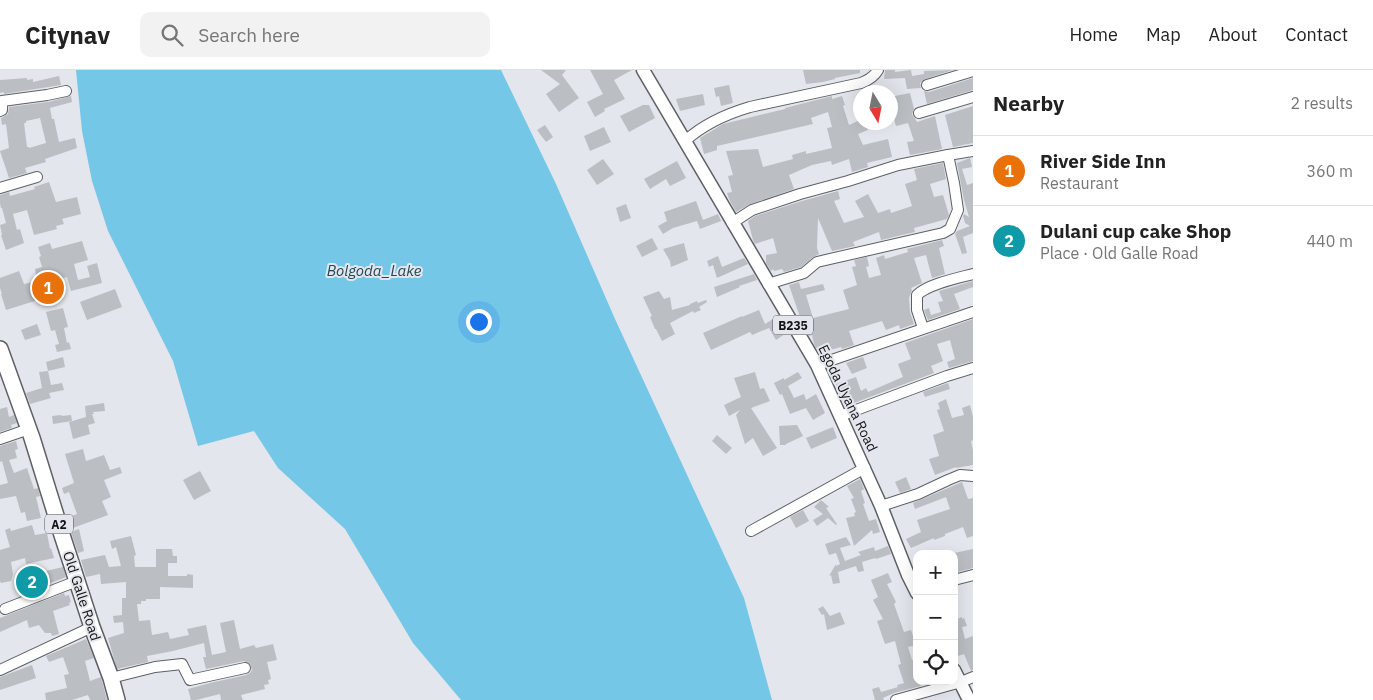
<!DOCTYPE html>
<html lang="en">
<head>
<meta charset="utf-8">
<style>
	:root { --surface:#fff; --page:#f2f2f2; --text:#222; --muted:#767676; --line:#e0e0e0; --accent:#1c51be }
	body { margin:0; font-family:"IBM Plex Sans",sans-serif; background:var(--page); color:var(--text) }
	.controls { position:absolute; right:15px; bottom:15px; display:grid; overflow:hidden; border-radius:10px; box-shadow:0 5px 20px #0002 }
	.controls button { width:45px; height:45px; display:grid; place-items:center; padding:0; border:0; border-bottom:1px solid var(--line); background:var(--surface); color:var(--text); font:25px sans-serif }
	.compass { position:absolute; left:853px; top:15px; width:45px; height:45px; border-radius:50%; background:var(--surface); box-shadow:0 5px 20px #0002; rotate:170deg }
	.you { position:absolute; left:478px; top:251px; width:18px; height:18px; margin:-12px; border:4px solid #fff; border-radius:50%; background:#1a73e8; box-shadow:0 0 0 8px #1a73e833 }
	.badge { display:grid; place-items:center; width:32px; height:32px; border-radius:50%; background:var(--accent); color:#fff; font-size:16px; font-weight:700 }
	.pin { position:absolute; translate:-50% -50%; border:2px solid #fff; box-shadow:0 1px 5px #0006 }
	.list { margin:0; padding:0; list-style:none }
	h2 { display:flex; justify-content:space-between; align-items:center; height:65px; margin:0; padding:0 20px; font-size:21px }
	h2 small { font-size:16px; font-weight:400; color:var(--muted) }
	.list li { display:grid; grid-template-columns:32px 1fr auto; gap:15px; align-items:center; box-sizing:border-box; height:70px; padding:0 20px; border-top:1px solid var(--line) }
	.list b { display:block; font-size:19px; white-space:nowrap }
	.list p { margin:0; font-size:16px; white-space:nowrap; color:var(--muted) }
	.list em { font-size:16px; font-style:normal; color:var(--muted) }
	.icon { flex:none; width:28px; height:28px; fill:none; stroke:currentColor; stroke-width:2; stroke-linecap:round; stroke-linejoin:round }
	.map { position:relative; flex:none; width:973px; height:630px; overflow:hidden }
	header { display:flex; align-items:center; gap:30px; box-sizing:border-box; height:70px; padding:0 25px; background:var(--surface); border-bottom:1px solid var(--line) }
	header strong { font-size:24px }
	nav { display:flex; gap:28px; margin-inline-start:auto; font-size:18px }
	.search { width:350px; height:45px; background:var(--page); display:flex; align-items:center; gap:12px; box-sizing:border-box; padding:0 18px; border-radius:10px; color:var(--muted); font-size:19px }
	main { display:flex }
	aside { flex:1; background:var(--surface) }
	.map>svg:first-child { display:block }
</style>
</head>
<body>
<header>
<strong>Citynav</strong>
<div class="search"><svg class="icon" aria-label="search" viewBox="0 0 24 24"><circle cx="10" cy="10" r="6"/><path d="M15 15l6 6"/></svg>Search here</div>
<nav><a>Home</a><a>Map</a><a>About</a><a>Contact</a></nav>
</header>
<main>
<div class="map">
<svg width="973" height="630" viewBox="0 0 973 630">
	<rect width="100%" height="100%" fill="#e3e6ec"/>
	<polygon fill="#75c7e8" points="76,0 501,0 556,114 615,249 744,528 772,630 461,630 413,573 345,459 278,398 254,361 198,376 173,291 108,161 92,111 82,61"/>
	<g fill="#bbbfc4" fill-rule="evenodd">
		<polygon points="541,0 566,0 562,5 579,28 559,42 546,24 560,14"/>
		<polygon points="590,0 632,0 614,10 625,29 604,39 605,41 595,47 587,32 603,24"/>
		<polygon points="803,0 860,0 860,3 835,8 835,9 823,12 806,14"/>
		<polygon points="885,0 895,0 895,2 911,0 912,6 924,4 924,1 953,0 925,9 920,13 921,18 907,19 905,8 884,9"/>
		<polygon points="59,6 61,15 4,24 4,22 0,23 0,10 27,8 27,10 33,9 33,12"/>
		<polygon points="973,8 973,20 927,34 924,21 929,22"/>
		<polygon points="729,15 733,33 721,36 719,26 716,27 714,18"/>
		<polygon points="910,23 914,39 912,44 917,52 935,46 942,79 910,85 907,72 914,71 908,53 896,56 893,45 890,45 890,27"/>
		<polygon points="703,24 705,35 680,41 676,29"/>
		<path d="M 71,26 L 72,32 L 50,38 L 52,49 L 54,49 L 59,72 L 75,68 L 77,78 L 45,89 L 46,92 L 25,98 L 27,103 L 9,108 L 0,81 L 9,78 L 6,54 L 2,55 L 1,48 L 8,44 L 9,37 L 48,32 ZM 40,48 L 46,73 L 29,78 L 29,77 L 27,77 L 24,53 L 26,53 L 26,51 Z"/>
		<polygon points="832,26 832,29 842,26 845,35 843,36 849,55 860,50 860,52 865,52 868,60 858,64 863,75 888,69 892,87 867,93 868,97 852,102 849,89 832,95 831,91 812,95 789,105 794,119 750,134 736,142 729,129 727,123 732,122 728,106 733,105 726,81 758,79 763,97 793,89 792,85 806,81 806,84 832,78 827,58 832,57 828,42 811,48 813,54 717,76 717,80 704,84 700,68 723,54 785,39 785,38"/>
		<polygon points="643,35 649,35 655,48 629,62 620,46"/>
		<polygon points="973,36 973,73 953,77 945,45"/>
		<polygon points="545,55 553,67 546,72 537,60"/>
		<polygon points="604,57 611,72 590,81 584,66"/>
		<polygon points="970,88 972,97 962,99 967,115 973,113 973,163 963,167 967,183 962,184 955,164 957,161 970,156 965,153 963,146 964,144 969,147 964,130 957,93"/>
		<polygon points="603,89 614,104 597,115 587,100"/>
		<polygon points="677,91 686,108 670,116 666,109 650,119 644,109"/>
		<polygon points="943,93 946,109 930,114 934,127 943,125 949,145 947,149 914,158 915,162 881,170 879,162 853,172 855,176 832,181 818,148 817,178 819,184 813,187 801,197 784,202 782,199 774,201 773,199 771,201 766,193 766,185 777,183 773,168 755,174 753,170 748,151 755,146 802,131 838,121 840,129 834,131 844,153 864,147 855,131 868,124 878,143 890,139 891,143 912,136 905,114 917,110 914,99"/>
		<polygon points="49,112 56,132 77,127 81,144 62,149 64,154 56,156 57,159 34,165 27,140 13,144 17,160 20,159 24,173 6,180 1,165 2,165 0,155 6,153 2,138 1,138 0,133 0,125 9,122 10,126 35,119 34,117"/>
		<polygon points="696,131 703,150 718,144 721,151 700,159 697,151 673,158 663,164 658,156 667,151 664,142"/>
		<polygon points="626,134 631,148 620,152 616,138"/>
		<polygon points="652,168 658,179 642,187 636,176"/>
		<polygon points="942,170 944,176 939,178 945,204 932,208 926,185 914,188 922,213 911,218 912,220 909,228 910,242 914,254 900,259 899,255 886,260 882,251 849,261 854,275 842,279 841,277 819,283 814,274 812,265 809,266 802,253 789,215 799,212 801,219 823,214 825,220 806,225 813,248 849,239 843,220 857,215 852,197 856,196 854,190 867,187 869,196 866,197 869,208 881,205 876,188 884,185 885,189 908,182 907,179"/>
		<polygon points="82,171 88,190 74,194 78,210 90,207 87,196 97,193 102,213 71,221 67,207 50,212 54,225 6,240 1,224 2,224 0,218 0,208 19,201 24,214 37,211 35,199 42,197 39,187 41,186 38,177 50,173 52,179"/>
		<polygon points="684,173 688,190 671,197 670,191 663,179"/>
		<polygon points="718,186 722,197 744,188 748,194 717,208 713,195 709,197 707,191"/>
		<polygon points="754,204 757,210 739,216 740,217 717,227 714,217"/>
		<polygon points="973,211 973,217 954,224 960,239 928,250 924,240 929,238 931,245 941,242 938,232 943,231 939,221"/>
		<polygon points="115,219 122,237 87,250 80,232"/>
		<polygon points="659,221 664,229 670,227 672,240 690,235 690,234 697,231 698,233 706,230 707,232 699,237 701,240 694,243 693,241 670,253 675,264 662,271 656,259 655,259 650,247 652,246 643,227"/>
		<polygon points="63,238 68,257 64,258 67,273 69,272 71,279 57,282 55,275 59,274 55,260 51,261 46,242"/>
		<polygon points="759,240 765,254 778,246 788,262 776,270 769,258 752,265 750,262 711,280 703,263 742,246 742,247"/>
		<polygon points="973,249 973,291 949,298 947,292 955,289 950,270 937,274 943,291 931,296 934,303 851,334 847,323 840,326 836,314 856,307 861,321 866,318 868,322 903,307 898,294 911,289 905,273"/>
		<polygon points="37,254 41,265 25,270 21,260"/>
		<polygon points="63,287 65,297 48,301 46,292"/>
		<polygon points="863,287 867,298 852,304 846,293"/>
		<polygon points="48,301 51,315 62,313 64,320 49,323 51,328 30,334 26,323 42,318 39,302"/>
		<polygon points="755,302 760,319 764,318 770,331 751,338 777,378 763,386 753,368 745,374 736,345 740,340 729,346 724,335 741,327 734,308"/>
		<polygon points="798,302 802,308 788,316 794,328 804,324 806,330 816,324 825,343 813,350 806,338 790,344 782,324 780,325 774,313 784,308 784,310"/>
		<polygon points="948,313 950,319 925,327 923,322"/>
		<polygon points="946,329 952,348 964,345 962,338 970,335 973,347 973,370 971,371 973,380 973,395 956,398 956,397 935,405 929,389 939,386 933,365 944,361 937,340 940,339 938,333"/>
		<polygon points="104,333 105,341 93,342 94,344 92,344 95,353 88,355 90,364 73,369 69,352 86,347 85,336"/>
		<polygon points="7,337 9,347 14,345 17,353 11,355 12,358 0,362 0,339"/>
		<polygon points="61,345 62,346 71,345 72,351 53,354 52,346"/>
		<polygon points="797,355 803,366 786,374 786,375 780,375 779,356"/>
		<polygon points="833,357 837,368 811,379 806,368"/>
		<polygon points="717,365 732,378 726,384 712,371"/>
		<polygon points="16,371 18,379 15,380 17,388 9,390 14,403 27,398 34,419 38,418 40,426 36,427 41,448 27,451 25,442 21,443 16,426 0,429 0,415 8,413 2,391 0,392 0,376"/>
		<polygon points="83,379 86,391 104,385 110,400 120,397 122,403 104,410 111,427 102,431 108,445 73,458 69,447 77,444 69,422 64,424 62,418 74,413 65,384"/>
		<polygon points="200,401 211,421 194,430 183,410"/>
		<polygon points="906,407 911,419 900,423 895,412"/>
		<polygon points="860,409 864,419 861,421 865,433 863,434 869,451 876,449 880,462 873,464 872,460 854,476 846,448 855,446 854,443 856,442 851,429 854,428 847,416"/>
		<polygon points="962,412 968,429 973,428 973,466 967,468 963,457 945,464 945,466 934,470 934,468 911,478 906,469 921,462 917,450 950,439 946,427 915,439 913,433"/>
		<polygon points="821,430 829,437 826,438 837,454 836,455 828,448 817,456 813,450 823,444 814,437"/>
		<polygon points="803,440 809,451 796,458 790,447"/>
		<polygon points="32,455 35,465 47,463 50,479 51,478 54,488 26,494 25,488 11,492 13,504 11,511 1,513 0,511 0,480 10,477 5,460 10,458 11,461"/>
		<polygon points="79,459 84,481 78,483 71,462"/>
		<polygon points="131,466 136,485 134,486 135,497 156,497 156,479 172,479 173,486 177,486 177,493 168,493 168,506 187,506 187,504 193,505 193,518 160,517 160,529 146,529 146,531 141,531 141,534 137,534 139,551 150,550 152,565 168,562 170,569 189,565 187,559 206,555 212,585 226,582 220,553 234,550 240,579 254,575 256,578 273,574 277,590 267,592 271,609 268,610 269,614 264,615 265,619 241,625 243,630 221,630 220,624 196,630 191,630 188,619 210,613 246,605 250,603 252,600 250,594 244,591 206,599 203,587 206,587 204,573 173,581 147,586 148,592 117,599 108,568 124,563 123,552 114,553 113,546 122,545 122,528 126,528 126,512 101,514 100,504 86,507 81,490 105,485 109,497 121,496 116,477 112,479 110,471"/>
		<polygon points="846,467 851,475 840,478 845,491 861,485 858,482 874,477 875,481 888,476 891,484 876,489 875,488 862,492 864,501 858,502 856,496 838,502 840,513 833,514 831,505 829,506 836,494 836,496 840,494 836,483 829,485 825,474"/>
		<polygon points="973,479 973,498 954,503 954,483"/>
		<polygon points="63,497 66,507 24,524 20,507"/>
		<polygon points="888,503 892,512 887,514 896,532 894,534 904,562 911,560 916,575 908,577 912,590 917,589 917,611 919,611 921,616 894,623 883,628 884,630 875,630 872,619 879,617 881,622 898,617 897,615 904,613 898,595 901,594 895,571 885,574 877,551 883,549 873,530 878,527 871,510"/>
		<polygon points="64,523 65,526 69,525 71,532 69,533 70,535 53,541 59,564 52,566 51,563 45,563 39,555 29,558 27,550 0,562 0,548"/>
		<polygon points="822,535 830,546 840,542 845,554 827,560 824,544 822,545 818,539 823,536"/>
		<polygon points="962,547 962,549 964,548 967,556 962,557 965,569 973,566 973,600 971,601 964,584 955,587 954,584 954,550"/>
		<polygon points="86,569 94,588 85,591 90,611 101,607 107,630 90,630 88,625 72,630 46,630 45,623 67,618 64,605 69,604 63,587 49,592 46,586"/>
		<polygon points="32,595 36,608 0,620 0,607"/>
	</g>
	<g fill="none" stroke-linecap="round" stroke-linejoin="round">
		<g stroke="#5d6065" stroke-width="12">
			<g id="minor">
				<polyline points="927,15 973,1"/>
				<polyline points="0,41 2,40 2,31 47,25 66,21"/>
				<polyline points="919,43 973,27"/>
				<path d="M 685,71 C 704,54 726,44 750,37 L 861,13 C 869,10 874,7 878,0"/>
				<polyline points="0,118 37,107"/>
				<polyline points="732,153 752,140 800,124 848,111 898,95 948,85 973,81"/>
				<polyline points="768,214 804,203 817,192 943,163 950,159 958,140 954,113 948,85"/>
				<path d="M 923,258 L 917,240 L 917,225 C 928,214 958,208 973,204"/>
				<polyline points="817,295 973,242"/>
				<polyline points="840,346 947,306 973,298"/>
				<polyline points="0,369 29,359"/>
				<polyline points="881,436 918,424 948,410 960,405 973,406"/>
				<polyline points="751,461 865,398"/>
				<polyline points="954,510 973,505"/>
				<polyline points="5,539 77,511"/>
				<polyline points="0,600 92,557"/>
				<polyline points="111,608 155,597 182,594 190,610 245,598"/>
				<polyline points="896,630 961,612 973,607"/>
			</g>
		</g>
		<g stroke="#5d6065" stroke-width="15">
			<g id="major">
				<polyline points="643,0 817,295 881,436 908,505 917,523"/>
				<polyline points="954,600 969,630"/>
			</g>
		</g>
		<g stroke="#5d6065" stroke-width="18">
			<polyline id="highway" points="0,279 32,368 62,465 92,557 111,608 117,630"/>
		</g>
		<use href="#minor" stroke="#fff" stroke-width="10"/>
		<use href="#major" stroke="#fff" stroke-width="12"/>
		<use href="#highway" stroke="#fff" stroke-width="15"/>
	</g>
	<g text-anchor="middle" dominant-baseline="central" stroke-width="4" stroke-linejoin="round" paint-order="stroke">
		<g fill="#e3e6ec" stroke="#515256" stroke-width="1">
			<rect x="773" y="245.5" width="40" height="19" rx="4"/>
			<rect x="45" y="444.5" width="28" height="19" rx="4"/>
		</g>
		<g font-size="12" font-weight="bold" fill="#121315">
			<text x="793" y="255">B235</text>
			<text x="59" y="454">A2</text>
		</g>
		<g font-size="14" fill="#121315" stroke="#e3e6ec">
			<text transform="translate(848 328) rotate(64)">Egoda Uyana Road</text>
			<text transform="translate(82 526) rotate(72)">Old Galle Road</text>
		</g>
		<g font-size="15" font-style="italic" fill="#214755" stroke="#e3e6ec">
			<text x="374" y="200">Bolgoda_Lake</text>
		</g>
	</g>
</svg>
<div class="controls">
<button>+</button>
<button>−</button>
<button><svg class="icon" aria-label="locate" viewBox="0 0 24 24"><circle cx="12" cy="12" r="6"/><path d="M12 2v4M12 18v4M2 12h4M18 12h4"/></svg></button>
</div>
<svg class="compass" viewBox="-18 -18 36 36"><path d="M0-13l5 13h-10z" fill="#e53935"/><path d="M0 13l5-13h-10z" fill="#767676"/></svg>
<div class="you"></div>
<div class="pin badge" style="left:48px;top:218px;background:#e8710a">1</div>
<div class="pin badge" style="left:32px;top:512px;background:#0f9aa8">2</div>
</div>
<aside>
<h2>Nearby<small>2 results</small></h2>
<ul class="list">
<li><span class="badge" style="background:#e8710a">1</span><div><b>River Side Inn</b><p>Restaurant</p></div><em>360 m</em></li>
<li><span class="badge" style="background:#0f9aa8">2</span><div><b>Dulani cup cake Shop</b><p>Place · Old Galle Road</p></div><em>440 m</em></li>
</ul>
</aside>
</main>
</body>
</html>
